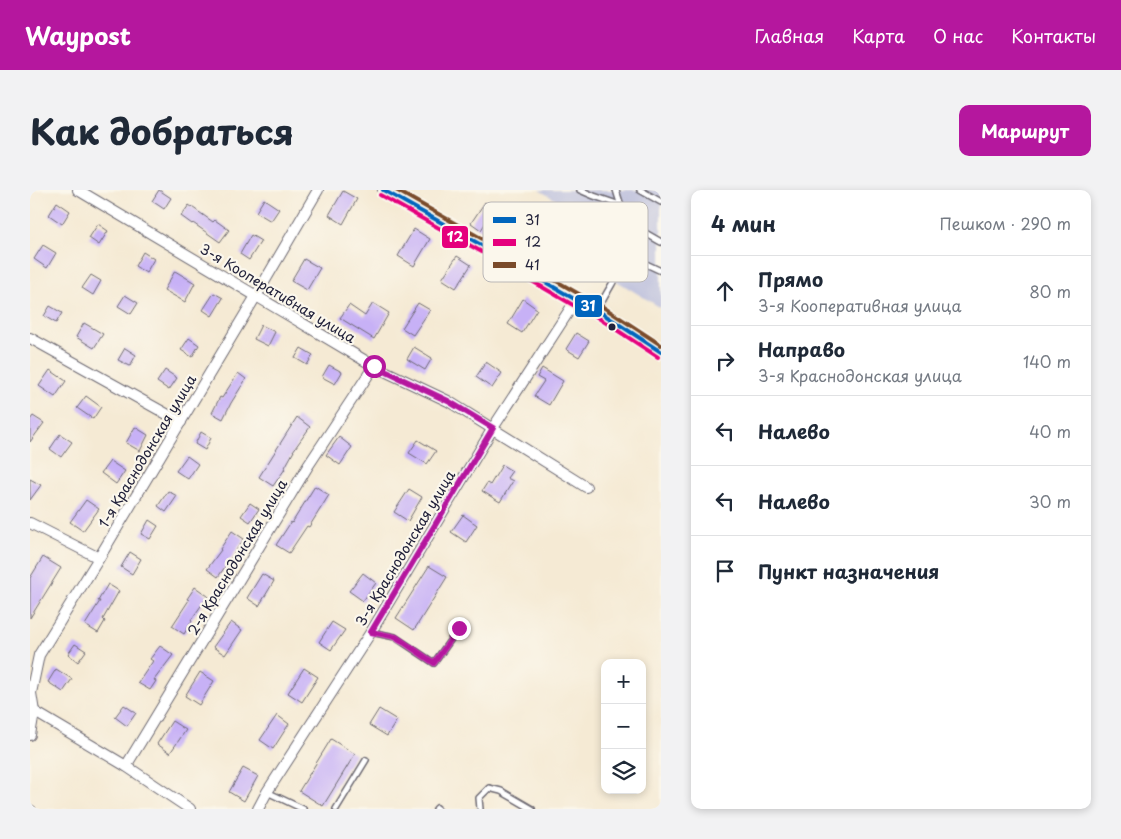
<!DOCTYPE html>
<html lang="ru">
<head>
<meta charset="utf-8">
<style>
	:root { --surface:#fff; --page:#f2f2f3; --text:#1f2937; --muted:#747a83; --line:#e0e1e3; --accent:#b5179e }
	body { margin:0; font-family:"Playpen Sans",sans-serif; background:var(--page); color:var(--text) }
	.controls { position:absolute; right:15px; bottom:15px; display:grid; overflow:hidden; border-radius:10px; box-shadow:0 2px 8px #0003 }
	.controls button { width:45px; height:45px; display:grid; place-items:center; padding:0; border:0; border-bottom:1px solid var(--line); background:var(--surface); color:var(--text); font:25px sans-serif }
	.stop { position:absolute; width:15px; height:15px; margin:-11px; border:4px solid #b5179e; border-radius:50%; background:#fff }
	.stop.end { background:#b5179e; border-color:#fff; box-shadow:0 1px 5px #0008 }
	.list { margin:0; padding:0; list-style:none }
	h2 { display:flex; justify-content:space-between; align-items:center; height:65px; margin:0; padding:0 20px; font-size:21px }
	h2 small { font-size:16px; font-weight:400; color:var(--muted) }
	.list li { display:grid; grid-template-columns:32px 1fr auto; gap:15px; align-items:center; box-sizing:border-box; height:70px; padding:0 20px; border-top:1px solid var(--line) }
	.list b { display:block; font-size:19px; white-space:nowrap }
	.list p { margin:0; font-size:16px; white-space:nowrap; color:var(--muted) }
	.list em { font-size:16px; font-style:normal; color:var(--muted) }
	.icon { flex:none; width:28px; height:28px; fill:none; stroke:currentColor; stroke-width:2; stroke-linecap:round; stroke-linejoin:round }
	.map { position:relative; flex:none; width:631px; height:619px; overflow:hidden; border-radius:10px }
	header { display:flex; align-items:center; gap:30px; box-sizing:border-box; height:70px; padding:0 25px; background:var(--accent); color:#fff }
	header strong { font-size:24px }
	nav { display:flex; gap:28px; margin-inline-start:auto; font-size:18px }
	.intro { display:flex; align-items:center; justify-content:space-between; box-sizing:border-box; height:120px; padding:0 30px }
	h1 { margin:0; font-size:35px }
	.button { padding:12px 22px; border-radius:10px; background:var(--accent); color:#fff; font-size:18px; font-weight:700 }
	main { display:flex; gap:30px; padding:0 30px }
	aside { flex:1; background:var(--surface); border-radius:10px; box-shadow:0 2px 8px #0003 }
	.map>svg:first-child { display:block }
</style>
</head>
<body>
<header>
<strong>Waypost</strong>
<nav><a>Главная</a><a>Карта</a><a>О нас</a><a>Контакты</a></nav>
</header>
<div class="intro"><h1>Как добраться</h1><a class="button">Маршрут</a></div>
<main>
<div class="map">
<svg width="631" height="619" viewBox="0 0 631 619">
	<rect width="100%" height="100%" fill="#fbf7ec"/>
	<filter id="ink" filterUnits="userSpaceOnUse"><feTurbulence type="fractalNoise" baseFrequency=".02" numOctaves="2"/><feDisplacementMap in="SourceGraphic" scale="10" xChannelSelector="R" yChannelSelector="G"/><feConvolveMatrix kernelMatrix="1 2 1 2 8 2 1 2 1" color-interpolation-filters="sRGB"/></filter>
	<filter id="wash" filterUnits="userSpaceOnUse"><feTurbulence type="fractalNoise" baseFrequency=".0096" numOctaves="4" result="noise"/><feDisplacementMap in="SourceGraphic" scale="20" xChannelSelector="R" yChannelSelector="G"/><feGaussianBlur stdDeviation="1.12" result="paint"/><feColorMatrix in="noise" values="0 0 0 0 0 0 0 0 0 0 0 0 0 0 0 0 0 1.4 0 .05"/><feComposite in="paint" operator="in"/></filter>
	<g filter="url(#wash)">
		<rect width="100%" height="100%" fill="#f5ead4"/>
		<polygon fill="#c0c2dd" points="509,0 631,0 631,118 585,90 591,48"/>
		<g id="blocks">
			<g fill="#c7b1f6">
				<polygon points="129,0 141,8 134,19 122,11"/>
				<polygon points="313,1 327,9 313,34 299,25"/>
				<polygon points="234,9 249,19 241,31 226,22"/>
				<polygon points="27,12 40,21 32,34 19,25"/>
				<polygon points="455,12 473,24 476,18 486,24 476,40 458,29 451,40 441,33"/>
				<polygon points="159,15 183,32 185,30 199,40 190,52 163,33 162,34 151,26"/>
				<polygon points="68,34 78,41 69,55 59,48"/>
				<polygon points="384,39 400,49 384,76 368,66"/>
				<polygon points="221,45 231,51 219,70 210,64"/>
				<polygon points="13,55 26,63 17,78 4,69"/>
				<polygon points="113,62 124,69 116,83 105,76"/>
				<polygon points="427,66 441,75 426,98 412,89"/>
				<polygon points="274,69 290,78 277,100 261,91"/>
				<polygon points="145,81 165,93 155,112 134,100"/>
				<polygon points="61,85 71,91 63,105 52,98"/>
				<polygon points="184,103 193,108 182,126 173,120"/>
				<polygon points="95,105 108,113 101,124 88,116"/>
				<polygon points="493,109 507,119 492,143 478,134"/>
				<polygon points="343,113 359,123 344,149 310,128 319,115 335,126"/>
				<polygon points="388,113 400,120 383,145 372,138"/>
				<polygon points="20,116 32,123 26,133 14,126"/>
				<polygon points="54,133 73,144 64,158 46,147"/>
				<polygon points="231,135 245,142 238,156 224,149"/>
				<polygon points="546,143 559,151 549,167 536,159"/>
				<polygon points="159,148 169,155 162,167 151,160"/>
				<polygon points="384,157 402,168 395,180 377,169"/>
				<polygon points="95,158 106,165 100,176 88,170"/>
				<polygon points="271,158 283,165 277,175 265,168"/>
				<polygon points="456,172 472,183 462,198 446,187"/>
				<polygon points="299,175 312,182 305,194 292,187"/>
				<polygon points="512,178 533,191 519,215 504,206 514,191 507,187"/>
				<polygon points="20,180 36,191 25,207 9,196"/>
				<polygon points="135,180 147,188 139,200 127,192"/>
				<polygon points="208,183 216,189 201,213 193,229 182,223 190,207 192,208"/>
				<polygon points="56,206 71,217 63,229 47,218"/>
				<polygon points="3,226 14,233 0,252 0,230"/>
				<polygon points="267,227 280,237 263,261 264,261 254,279 255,279 243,296 229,287"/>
				<polygon points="105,237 118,245 110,261 96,253"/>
				<polygon points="171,242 181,248 175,260 165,254"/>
				<polygon points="30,244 42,252 31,267 20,259"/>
				<polygon points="309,247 322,257 310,275 296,265"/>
				<polygon points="388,250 406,261 397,274 379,263"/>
				<polygon points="157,266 168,274 158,289 146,281"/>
				<polygon points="80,271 95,281 86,294 71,283"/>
				<polygon points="472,275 482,281 477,288 483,291 470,312 452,301 457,293 460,295"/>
				<polygon points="0,289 11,295 0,310"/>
				<polygon points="285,296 299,305 279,337 277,336 259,363 246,355 261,332 262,333"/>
				<polygon points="379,299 392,307 378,331 364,322"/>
				<polygon points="138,301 147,306 136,322 128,316"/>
				<polygon points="56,310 69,319 53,341 40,332"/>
				<polygon points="220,313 229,319 220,332 211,326"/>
				<polygon points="433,325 447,335 436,352 421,342"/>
				<polygon points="119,330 128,336 120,349 111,344"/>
				<polygon points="202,341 214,349 188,387 177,379 191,360 190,359"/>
				<polygon points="100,362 111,369 102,384 91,377"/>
				<polygon points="13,367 31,378 0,428 0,388"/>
				<polygon points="399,376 417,387 384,440 366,428"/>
				<polygon points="333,383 346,393 333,411 319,401"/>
				<polygon points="232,384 244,391 229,416 217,408"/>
				<polygon points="78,394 89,401 73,429 75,431 68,443 55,435 70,411 68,411"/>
				<polygon points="165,397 178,406 161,430 162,431 154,444 142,436 159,410 157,409"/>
				<polygon points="201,432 212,440 195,465 183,457"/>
				<polygon points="302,432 315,440 301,460 289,452"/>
				<polygon points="45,454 56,461 48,472 38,464"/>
				<polygon points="130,456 143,465 124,490 126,491 120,500 108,493 123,471 120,469"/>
				<polygon points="274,478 288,487 272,512 258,503"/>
				<polygon points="26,479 42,489 33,502 18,492"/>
				<polygon points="170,482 184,491 169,515 155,506"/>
				<polygon points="94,515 106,523 97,536 85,527"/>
				<polygon points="349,519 367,530 357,546 339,535"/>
				<polygon points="247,525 259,534 243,559 230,550"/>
				<polygon points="142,531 156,540 140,563 127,554"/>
				<polygon points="301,549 325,564 293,616 269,601"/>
				<polygon points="213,578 228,586 214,611 199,602"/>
			</g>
		</g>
	</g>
	<g filter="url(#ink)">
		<use href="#blocks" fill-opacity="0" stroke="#6c6871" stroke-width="1"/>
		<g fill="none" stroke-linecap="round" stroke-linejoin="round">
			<g stroke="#6c6871" stroke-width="8">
				<g id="service">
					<polyline points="550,0 564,6 590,15"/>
					<polyline points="610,0 631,12"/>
					<polyline points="596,32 631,52"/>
					<polyline points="597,65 631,81"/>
					<polyline points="567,120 582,94 597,65 596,32 586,0"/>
					<polyline points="341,442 365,447 404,473 429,438"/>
					<polyline points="237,602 273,619"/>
					<polyline points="0,618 2,619"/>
					<polyline points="306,619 336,570"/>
					<polyline points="406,619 407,618"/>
					<polyline points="450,619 449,608 459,598 471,601 502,619"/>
				</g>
			</g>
			<g stroke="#6c6871" stroke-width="12">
				<g id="minor">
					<polyline points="48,0 344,176 418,211 556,297"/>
					<polyline points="353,0 462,61 546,110 567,120 631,162"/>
					<polyline points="0,148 151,232"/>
					<polyline points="0,333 69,368"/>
					<polyline points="0,519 96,576 160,619"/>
					<polyline points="0,545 4,522 1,503 9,465 69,368 226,106 288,0"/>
					<polyline points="96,576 278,276 344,176"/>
					<polyline points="228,619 237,602 341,442 463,238 546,110"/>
				</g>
			</g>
			<use href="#service" stroke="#fff" stroke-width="5"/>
			<use href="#minor" stroke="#fff" stroke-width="10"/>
			<g stroke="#fbf7ec" stroke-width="8">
				<polyline id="bus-1" points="353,0 462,61 546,110 567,120 631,162"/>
			</g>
			<g stroke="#fbf7ec" stroke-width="8">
				<polyline id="bus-2" points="350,5 459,66 543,115 564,125 628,167"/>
			</g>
			<g stroke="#fbf7ec" stroke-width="8">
				<polyline id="bus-3" points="366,0 465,56 549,104 570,115 631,155"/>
			</g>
			<use href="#bus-1" stroke="#0065bd" stroke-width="4"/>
			<use href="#bus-2" stroke="#e5007d" stroke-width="4"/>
			<use href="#bus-3" stroke="#7a4b2a" stroke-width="4"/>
		</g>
	</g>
	<g fill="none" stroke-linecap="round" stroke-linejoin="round" filter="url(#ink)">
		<polyline stroke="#b5179e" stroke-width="6" points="344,176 418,211 463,238 341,442 366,447 404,473 429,438"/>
	</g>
	<circle fill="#22223b" stroke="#fbf7ec" stroke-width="2" cx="582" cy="137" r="4.5"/>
	<g text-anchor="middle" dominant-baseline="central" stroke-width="4.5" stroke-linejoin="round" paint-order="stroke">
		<g font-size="14" fill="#22223b" stroke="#fbf7ec">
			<text transform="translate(248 103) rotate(31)">3-я Кооперативная улица</text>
			<text transform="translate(117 261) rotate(-59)">1-я Краснодонская улица</text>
			<text transform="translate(375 358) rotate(-59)">3-я Краснодонская улица</text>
			<text transform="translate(207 367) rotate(-59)">2-я Краснодонская улица</text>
		</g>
	</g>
	<rect x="453" y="12" width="165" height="80" rx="8" fill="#fbf7ec" stroke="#bab7b7" stroke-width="1"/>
	<rect x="463" y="27" width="23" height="6" fill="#0065bd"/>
	<rect x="463" y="49" width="23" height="7" fill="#e5007d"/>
	<rect x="463" y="72" width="23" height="6" fill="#7a4b2a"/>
	<g font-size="14" fill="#22223b">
		<text x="495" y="35">31</text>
		<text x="495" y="57">12</text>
		<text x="495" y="80">41</text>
	</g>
	<g stroke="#fbf7ec" stroke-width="2">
		<rect x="411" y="35" width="28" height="24" rx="5" fill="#e5007d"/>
		<rect x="544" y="104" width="29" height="24" rx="5" fill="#0065bd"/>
	</g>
	<g font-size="14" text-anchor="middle" font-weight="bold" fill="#fff">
		<text x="425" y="52">12</text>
		<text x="558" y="121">31</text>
	</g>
</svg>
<div class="controls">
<button>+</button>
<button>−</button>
<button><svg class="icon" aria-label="layers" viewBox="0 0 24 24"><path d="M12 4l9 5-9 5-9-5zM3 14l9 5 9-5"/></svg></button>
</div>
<div class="stop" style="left:344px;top:176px"></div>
<div class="stop end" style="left:429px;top:438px"></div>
</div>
<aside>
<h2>4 мин<small>Пешком · 290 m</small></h2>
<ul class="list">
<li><svg class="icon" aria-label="ahead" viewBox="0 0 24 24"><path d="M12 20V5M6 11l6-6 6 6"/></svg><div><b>Прямо</b><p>3-я Кооперативная улица</p></div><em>80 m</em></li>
<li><svg class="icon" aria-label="right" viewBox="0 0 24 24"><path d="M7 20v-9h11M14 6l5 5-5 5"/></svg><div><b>Направо</b><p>3-я Краснодонская улица</p></div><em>140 m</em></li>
<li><svg class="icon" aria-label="left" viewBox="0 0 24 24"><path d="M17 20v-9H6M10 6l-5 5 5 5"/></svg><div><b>Налево</b></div><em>40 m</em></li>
<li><svg class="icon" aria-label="left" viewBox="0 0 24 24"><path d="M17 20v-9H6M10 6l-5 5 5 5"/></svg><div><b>Налево</b></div><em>30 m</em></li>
<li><svg class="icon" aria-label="arrive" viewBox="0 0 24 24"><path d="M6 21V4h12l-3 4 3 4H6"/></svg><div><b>Пункт назначения</b></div></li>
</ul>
</aside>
</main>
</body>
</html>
